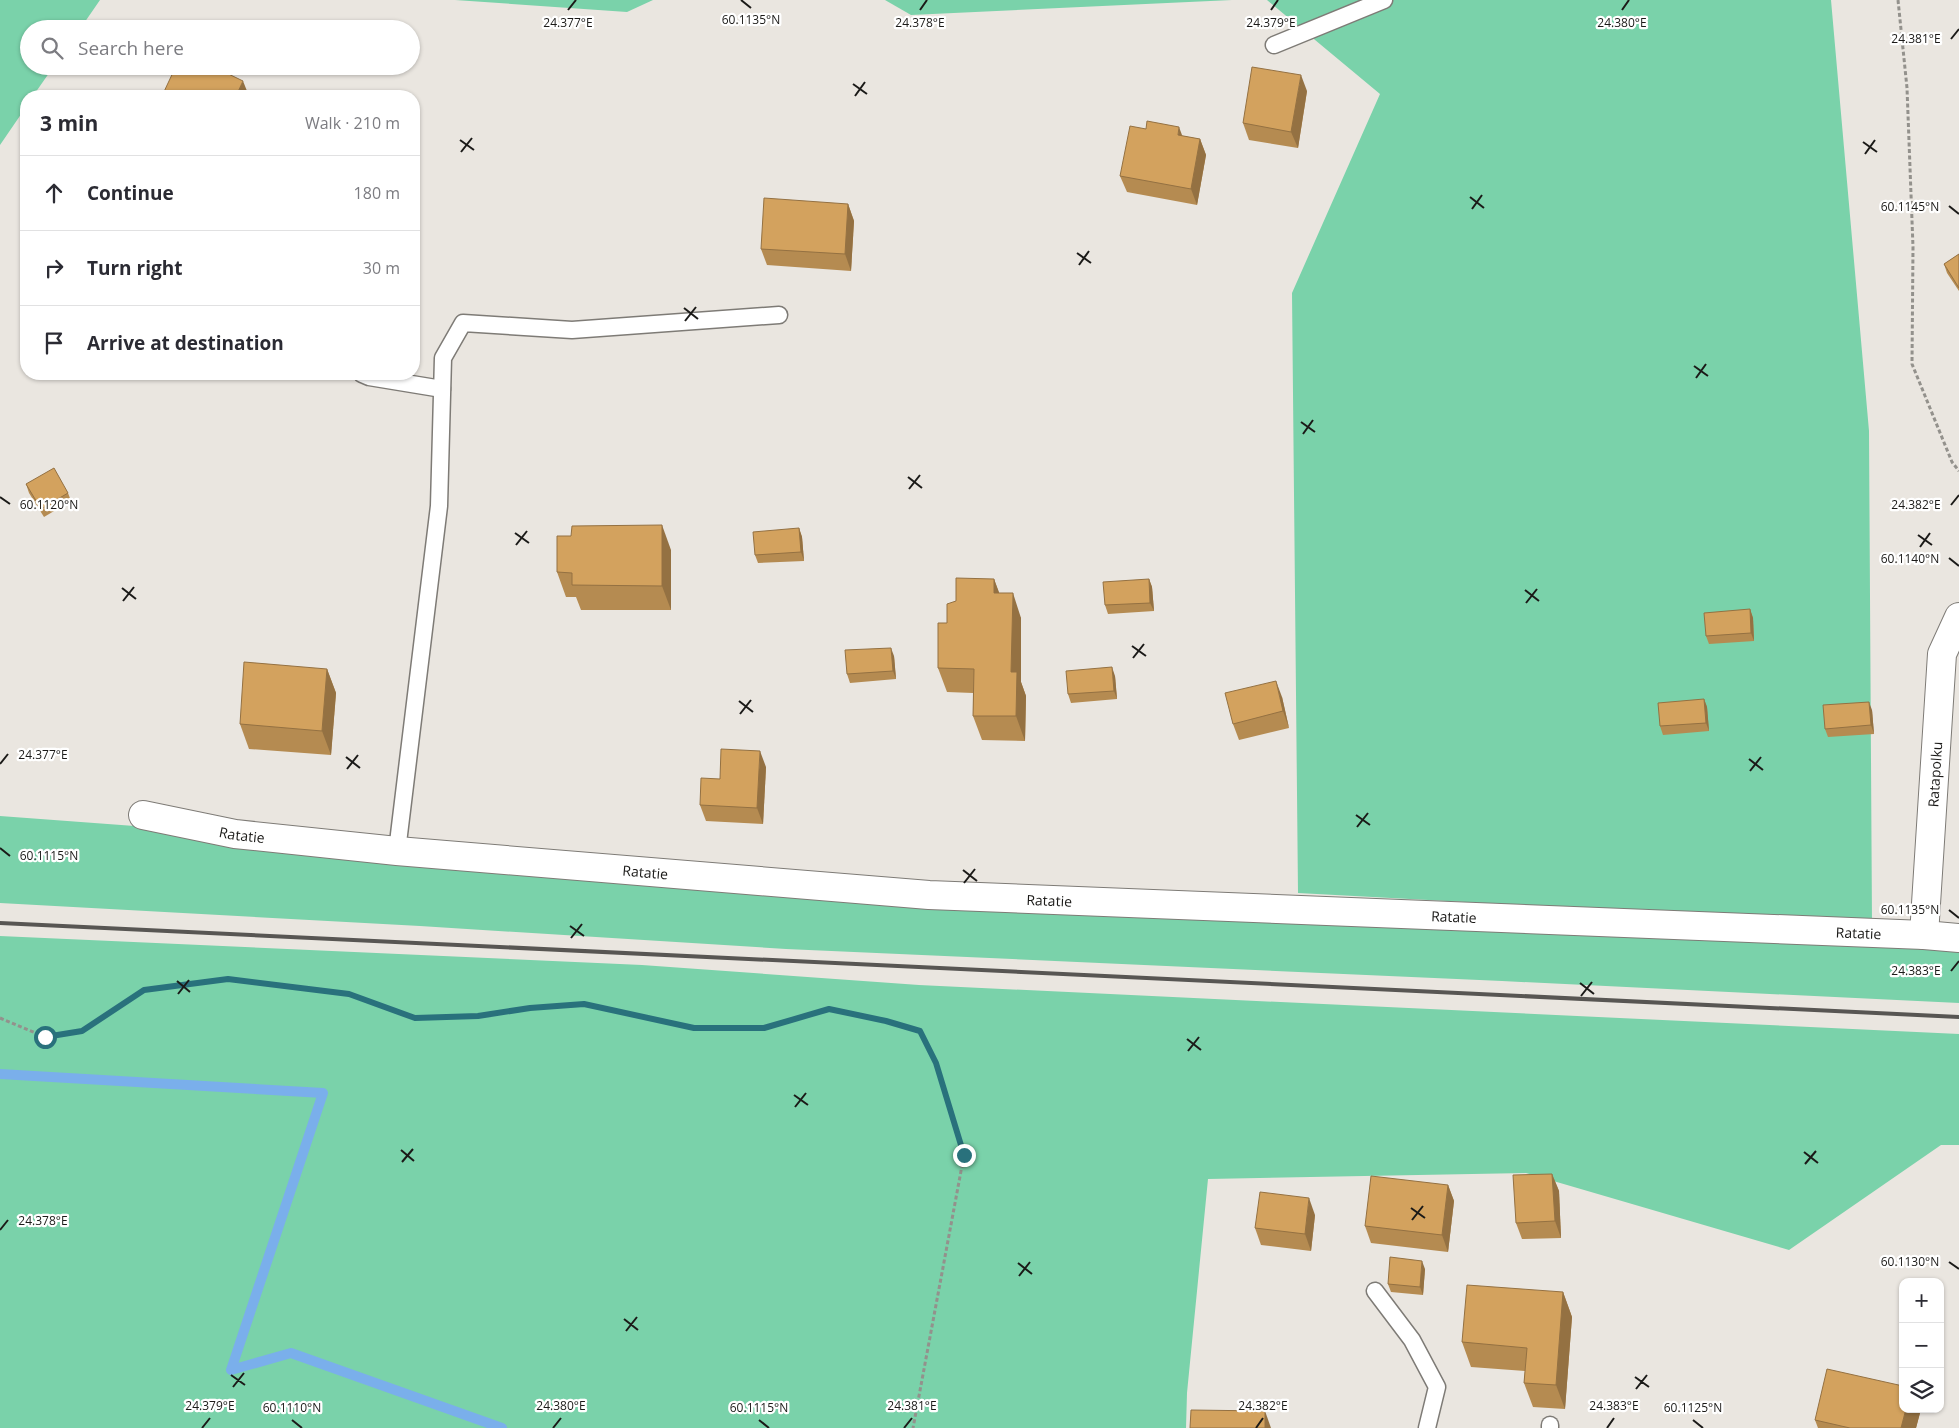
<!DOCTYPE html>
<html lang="en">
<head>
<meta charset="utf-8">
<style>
	:root { --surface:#fff; --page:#f7f7f7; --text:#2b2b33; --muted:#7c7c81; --line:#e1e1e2 }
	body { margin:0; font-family:"Open Sans",sans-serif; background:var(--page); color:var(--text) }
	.controls { position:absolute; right:15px; bottom:15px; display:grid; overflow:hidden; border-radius:10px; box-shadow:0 1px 4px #0004 }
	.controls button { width:45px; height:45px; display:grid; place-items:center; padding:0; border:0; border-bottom:1px solid var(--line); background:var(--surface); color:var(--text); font:25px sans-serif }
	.stop { position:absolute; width:15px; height:15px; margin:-11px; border:4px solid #29717c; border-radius:50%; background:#fff }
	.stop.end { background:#29717c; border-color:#fff; box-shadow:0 1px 5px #0008 }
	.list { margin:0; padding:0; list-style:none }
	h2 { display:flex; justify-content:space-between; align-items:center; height:65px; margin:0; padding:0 20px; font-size:21px }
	h2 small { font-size:16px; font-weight:400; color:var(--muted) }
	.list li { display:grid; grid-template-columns:32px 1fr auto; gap:15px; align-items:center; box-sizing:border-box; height:75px; padding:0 20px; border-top:1px solid var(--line) }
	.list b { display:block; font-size:19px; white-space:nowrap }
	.list em { font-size:16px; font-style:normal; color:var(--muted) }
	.icon { flex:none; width:28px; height:28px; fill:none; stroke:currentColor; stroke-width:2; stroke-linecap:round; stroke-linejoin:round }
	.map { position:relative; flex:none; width:1959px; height:1428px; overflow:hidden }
	.search { position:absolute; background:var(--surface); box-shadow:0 1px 4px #0004; left:20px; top:20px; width:400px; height:55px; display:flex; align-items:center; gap:12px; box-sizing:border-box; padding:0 18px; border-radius:28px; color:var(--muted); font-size:19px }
	.panel { position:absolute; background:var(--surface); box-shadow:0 1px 4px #0004; left:20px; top:90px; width:400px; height:290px; border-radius:20px }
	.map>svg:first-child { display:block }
</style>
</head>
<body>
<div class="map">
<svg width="1959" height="1428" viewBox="0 0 1959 1428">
	<rect width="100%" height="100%" fill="#eae6e0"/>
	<g fill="#7ad2aa">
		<polygon points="0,0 100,0 80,29 29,29 29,66 54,66 33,96 26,96 26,107 0,145"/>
		<polygon points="455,0 653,0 627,12"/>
		<polygon points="885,0 1232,0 911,15"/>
		<polygon points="1267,0 1831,0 1869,431 1872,924 1298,893 1292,293 1380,94"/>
		<polygon points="0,816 148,827 237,840 1959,944 1959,1003 1502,981 786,949 420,926 0,903"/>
		<polygon points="0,936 642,965 919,985 1959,1034 1959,1145 1941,1145 1789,1250 1526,1173 1208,1179 1187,1393 1186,1428 0,1428"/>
	</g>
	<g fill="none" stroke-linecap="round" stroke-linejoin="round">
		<polyline stroke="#7aafeb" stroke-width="10" points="0,1074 323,1093 231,1370 291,1353 502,1428"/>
		<g stroke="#7e7b76" stroke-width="19">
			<g id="service">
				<polyline points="1274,45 1384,0"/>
				<polyline points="362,374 369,377 442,389"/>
				<polyline points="397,851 439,506 443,358 463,323 572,330 779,315"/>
				<polyline points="1375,1291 1412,1340 1437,1387 1427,1428"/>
				<polyline points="1550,1428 1550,1425"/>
			</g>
		</g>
		<g stroke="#7e7b76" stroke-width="30">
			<g id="minor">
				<path id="s1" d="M 143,815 L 235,834 L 397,851 L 929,895 L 1924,935 L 1959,938"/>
				<path id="s2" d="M 1924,935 L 1942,654 L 1959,617"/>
			</g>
		</g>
		<g stroke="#93918c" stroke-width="3" stroke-dasharray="4 2.5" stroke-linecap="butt">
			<polyline points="1898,0 1907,88 1913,247 1912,364 1952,462 1959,471"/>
			<polyline points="0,1018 45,1037 82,1031 144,990 228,979 349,994 415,1018 478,1015 530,1008 584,1004 694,1028 764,1028 829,1009 886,1021 920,1031 936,1063 964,1155 913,1428"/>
		</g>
		<use href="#service" stroke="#fff" stroke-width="16"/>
		<use href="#minor" stroke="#fff" stroke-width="28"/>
		<polyline stroke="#585653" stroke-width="4" points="0,923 1959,1017"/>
	</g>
	<g fill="#b58b51">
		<polygon points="1307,91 1298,148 1249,140 1243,123"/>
		<polygon points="1183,136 1200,139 1206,155 1197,205 1127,192 1120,176"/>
		<polygon points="848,204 854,221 851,271 767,265 761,249"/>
		<polygon points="1959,254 1959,291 1947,273 1944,264"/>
		<polygon points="26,484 68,493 71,501 44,517 29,493"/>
		<polygon points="799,528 802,537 804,561 758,563 755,555"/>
		<polygon points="671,550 671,610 581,610 576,597 566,597 557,572"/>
		<polygon points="994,579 999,593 1021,618 1021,682 1026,696 1025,741 982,740 973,716 973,693 947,692 938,668 956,601"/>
		<polygon points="1149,579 1152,587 1154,611 1108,614 1105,605"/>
		<polygon points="1750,609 1753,618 1754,641 1709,644 1706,636"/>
		<polygon points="894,656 896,679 850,683 847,674"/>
		<polygon points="327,669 336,693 331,755 249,749 240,724"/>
		<polygon points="1115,676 1117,699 1071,703 1068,694"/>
		<polygon points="1282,697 1289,728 1239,740 1233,724"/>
		<polygon points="1704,699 1707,707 1709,731 1663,735 1660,726"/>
		<polygon points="1872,710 1874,734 1828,737 1825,729"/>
		<polygon points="766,767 763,824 706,821 700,805 720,779"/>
		<polygon points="1552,1174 1559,1191 1561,1238 1522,1239 1516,1223"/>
		<polygon points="1448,1185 1454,1201 1448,1252 1371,1243 1365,1226"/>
		<polygon points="1315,1215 1311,1251 1261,1245 1255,1228"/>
		<polygon points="1425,1269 1423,1295 1391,1292 1388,1284"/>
		<polygon points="1563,1292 1572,1317 1565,1409 1533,1407 1524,1383 1525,1371 1471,1367 1462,1342"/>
		<polygon points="1903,1409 1918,1409 1920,1413 1916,1428 1818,1428 1815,1420"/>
	</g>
	<g fill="#947142">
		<polygon points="1301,75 1307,91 1298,148 1291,132"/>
		<polygon points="243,81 249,96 236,96"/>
		<polygon points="1179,127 1185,143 1178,135"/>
		<polygon points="1200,139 1206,155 1197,205 1191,189"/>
		<polygon points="848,204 854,221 851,271 845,254"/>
		<polygon points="662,525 671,550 671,610 662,586"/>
		<polygon points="799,528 802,537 804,561 801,552"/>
		<polygon points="994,579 1003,603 994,593"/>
		<polygon points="1149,579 1152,587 1154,611 1150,603"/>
		<polygon points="1013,593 1021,618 1021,682 1026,696 1025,741 1016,716 1011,672"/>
		<polygon points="1750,609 1753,618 1754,641 1751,633"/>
		<polygon points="891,648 894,656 896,679 893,671"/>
		<polygon points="1112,667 1115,676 1117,699 1114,691"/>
		<polygon points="327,669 336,693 331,755 322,731"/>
		<polygon points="1276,681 1282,697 1289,728 1283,711"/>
		<polygon points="1704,699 1707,707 1709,731 1706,723"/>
		<polygon points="1869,702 1872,710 1874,734 1871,725"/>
		<polygon points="760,751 766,767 763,824 757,808"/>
		<polygon points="1552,1174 1559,1191 1561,1238 1555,1221"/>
		<polygon points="1448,1185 1454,1201 1448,1252 1442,1235"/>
		<polygon points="1309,1198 1315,1215 1311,1251 1305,1234"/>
		<polygon points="1422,1261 1425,1269 1423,1295 1420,1287"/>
		<polygon points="1563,1292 1572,1317 1565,1409 1556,1385"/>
		<polygon points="1906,1409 1918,1409 1920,1413 1916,1428 1901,1428"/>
		<polygon points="1265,1411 1271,1428 1265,1428"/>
	</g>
	<g fill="#d3a25e" stroke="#947142">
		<polygon points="176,66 212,66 243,81 236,96 162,96"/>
		<polygon points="1252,67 1301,75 1291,132 1243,123"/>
		<polygon points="346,92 399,96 346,96"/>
		<polygon points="1147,121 1179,127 1178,135 1200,139 1191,189 1120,176 1130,126 1146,129"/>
		<polygon points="764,198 848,204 845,254 761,249"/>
		<polygon points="1959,254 1959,288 1944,264"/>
		<polygon points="54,468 68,493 41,509 26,484"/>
		<polygon points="662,525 662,586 572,585 572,573 557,572 557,536 571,536 572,526"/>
		<polygon points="799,528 801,552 755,555 753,532"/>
		<polygon points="956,578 994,579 994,593 1013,593 1011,672 1017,672 1016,716 973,716 974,669 938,668 938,623 947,623 947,604 956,601"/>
		<polygon points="1149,579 1150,603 1105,605 1103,582"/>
		<polygon points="1750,609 1751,633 1706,636 1704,613"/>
		<polygon points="891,648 893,671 847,674 845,650"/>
		<polygon points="244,662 327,669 322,731 240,724"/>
		<polygon points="1112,667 1114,691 1068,694 1066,671"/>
		<polygon points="1276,681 1283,711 1233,724 1225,693"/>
		<polygon points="1704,699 1706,723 1660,726 1658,703"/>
		<polygon points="1869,702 1871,725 1825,729 1823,705"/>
		<polygon points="721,749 760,751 757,808 700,805 701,778 720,779"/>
		<polygon points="1552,1174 1555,1221 1516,1223 1513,1175"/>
		<polygon points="1371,1176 1448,1185 1442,1235 1365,1226"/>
		<polygon points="1260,1192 1309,1198 1305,1234 1255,1228"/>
		<polygon points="1390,1257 1422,1261 1420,1287 1388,1284"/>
		<polygon points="1467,1285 1563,1292 1556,1385 1524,1383 1527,1348 1462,1342"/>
		<polygon points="1827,1369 1903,1386 1903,1409 1906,1409 1901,1428 1850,1428 1815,1420"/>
		<polygon points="1191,1410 1265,1411 1265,1428 1190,1428"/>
	</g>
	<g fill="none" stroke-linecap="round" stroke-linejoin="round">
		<polyline stroke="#29717c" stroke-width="6" points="45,1037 82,1031 144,990 228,979 349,994 415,1018 478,1016 530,1008 584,1004 694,1028 764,1028 829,1009 886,1021 920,1031 936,1063 964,1155"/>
	</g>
	<path fill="none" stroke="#1b1a18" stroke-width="2" d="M 741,0 L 751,8M 568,10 L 576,0M 920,10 L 927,0M 1271,10 L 1278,0M 1622,10 L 1629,0M 1951,39 L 1959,29M 853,84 L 867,94M 855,96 L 865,82M 460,140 L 474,150M 1863,142 L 1877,152M 461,152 L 472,138M 1865,154 L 1875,140M 1470,197 L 1484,208M 1949,206 L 1959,214M 1472,209 L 1482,195M 1077,253 L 1091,263M 1079,265 L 1089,251M 684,308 L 698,319M 685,321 L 696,307M 1694,366 L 1708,376M 1696,378 L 1706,364M 1301,422 L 1315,432M 1303,434 L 1313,420M 908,477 L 922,488M 909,489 L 920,475M 0,497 L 10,504M 1951,505 L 1959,495M 515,533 L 529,543M 1918,535 L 1932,545M 516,545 L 527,531M 1920,547 L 1930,533M 1949,558 L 1959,566M 122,588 L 136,599M 1525,590 L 1539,601M 123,601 L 134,587M 1526,603 L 1537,589M 1132,646 L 1146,656M 1133,658 L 1144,644M 739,701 L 753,712M 740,714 L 751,700M 346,757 L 360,768M 1749,759 L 1763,770M 0,764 L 8,754M 347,769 L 358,755M 1750,771 L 1761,757M 1356,815 L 1370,825M 1357,827 L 1368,813M 0,848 L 10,856M 963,870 L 977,881M 964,883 L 975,869M 1949,910 L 1959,918M 570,926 L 584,936M 571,938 L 582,924M 1951,971 L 1959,961M 177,981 L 190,992M 1580,983 L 1594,994M 178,994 L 189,980M 1581,996 L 1592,982M 1187,1039 L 1201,1050M 1188,1051 L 1199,1037M 794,1095 L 808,1105M 795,1107 L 806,1093M 401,1150 L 414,1161M 1804,1152 L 1818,1163M 402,1162 L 413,1149M 1805,1164 L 1816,1151M 1411,1208 L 1425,1218M 1412,1220 L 1423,1206M 0,1230 L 8,1220M 1949,1262 L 1959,1269M 1018,1263 L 1032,1274M 1019,1276 L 1030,1262M 624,1319 L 638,1330M 626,1331 L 637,1317M 231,1375 L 245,1385M 1635,1377 L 1649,1387M 233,1387 L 244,1373M 1636,1389 L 1647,1375M 292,1420 L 302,1428M 759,1420 L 769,1428M 1693,1420 L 1703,1428M 202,1428 L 210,1418M 553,1428 L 561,1418M 904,1428 L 912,1418M 1256,1428 L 1263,1418M 1607,1428 L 1614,1418"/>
	<g text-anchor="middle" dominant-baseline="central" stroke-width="4.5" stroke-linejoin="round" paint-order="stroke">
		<g font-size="14" fill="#1b1a18" stroke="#fff">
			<text stroke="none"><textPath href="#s2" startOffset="161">Ratapolku</textPath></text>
			<text stroke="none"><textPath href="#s1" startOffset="101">Ratatie</textPath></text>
			<text stroke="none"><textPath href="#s1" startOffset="506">Ratatie</textPath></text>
			<text stroke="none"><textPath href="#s1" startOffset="911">Ratatie</textPath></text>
			<text stroke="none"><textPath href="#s1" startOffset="1316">Ratatie</textPath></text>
			<text stroke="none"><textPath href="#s1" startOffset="1721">Ratatie</textPath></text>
		</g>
	</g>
	<g font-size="12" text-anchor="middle" fill="#1b1a18" stroke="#fff" stroke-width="4.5" stroke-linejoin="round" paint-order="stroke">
		<text x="751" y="24">60.1135°N</text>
		<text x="568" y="27">24.377°E</text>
		<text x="920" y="27">24.378°E</text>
		<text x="1271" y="27">24.379°E</text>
		<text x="1622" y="27">24.380°E</text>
		<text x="1916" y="43">24.381°E</text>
		<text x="1910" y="211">60.1145°N</text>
		<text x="49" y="509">60.1120°N</text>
		<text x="1916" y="509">24.382°E</text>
		<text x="1910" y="563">60.1140°N</text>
		<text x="43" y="759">24.377°E</text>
		<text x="49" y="860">60.1115°N</text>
		<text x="1910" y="914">60.1135°N</text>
		<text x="1916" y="975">24.383°E</text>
		<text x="43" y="1225">24.378°E</text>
		<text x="1910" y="1266">60.1130°N</text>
		<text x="210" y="1410">24.379°E</text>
		<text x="561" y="1410">24.380°E</text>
		<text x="912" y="1410">24.381°E</text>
		<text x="1263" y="1410">24.382°E</text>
		<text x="1614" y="1410">24.383°E</text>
		<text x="292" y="1412">60.1110°N</text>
		<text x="759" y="1412">60.1115°N</text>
		<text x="1693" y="1412">60.1125°N</text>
	</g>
</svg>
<div class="controls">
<button>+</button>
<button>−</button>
<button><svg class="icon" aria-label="layers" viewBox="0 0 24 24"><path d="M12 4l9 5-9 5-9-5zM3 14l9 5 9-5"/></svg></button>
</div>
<div class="stop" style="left:45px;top:1037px"></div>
<div class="stop end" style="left:964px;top:1155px"></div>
<div class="search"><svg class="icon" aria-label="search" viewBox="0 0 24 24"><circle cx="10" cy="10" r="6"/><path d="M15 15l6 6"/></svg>Search here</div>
<section class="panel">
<h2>3 min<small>Walk · 210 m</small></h2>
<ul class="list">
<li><svg class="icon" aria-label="ahead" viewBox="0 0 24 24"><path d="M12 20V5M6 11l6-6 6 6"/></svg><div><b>Continue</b></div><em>180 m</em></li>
<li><svg class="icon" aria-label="right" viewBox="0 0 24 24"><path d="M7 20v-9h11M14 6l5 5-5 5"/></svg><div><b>Turn right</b></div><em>30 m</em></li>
<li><svg class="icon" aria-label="arrive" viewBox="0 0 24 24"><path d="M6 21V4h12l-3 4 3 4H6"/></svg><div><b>Arrive at destination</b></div></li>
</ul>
</section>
</div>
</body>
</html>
